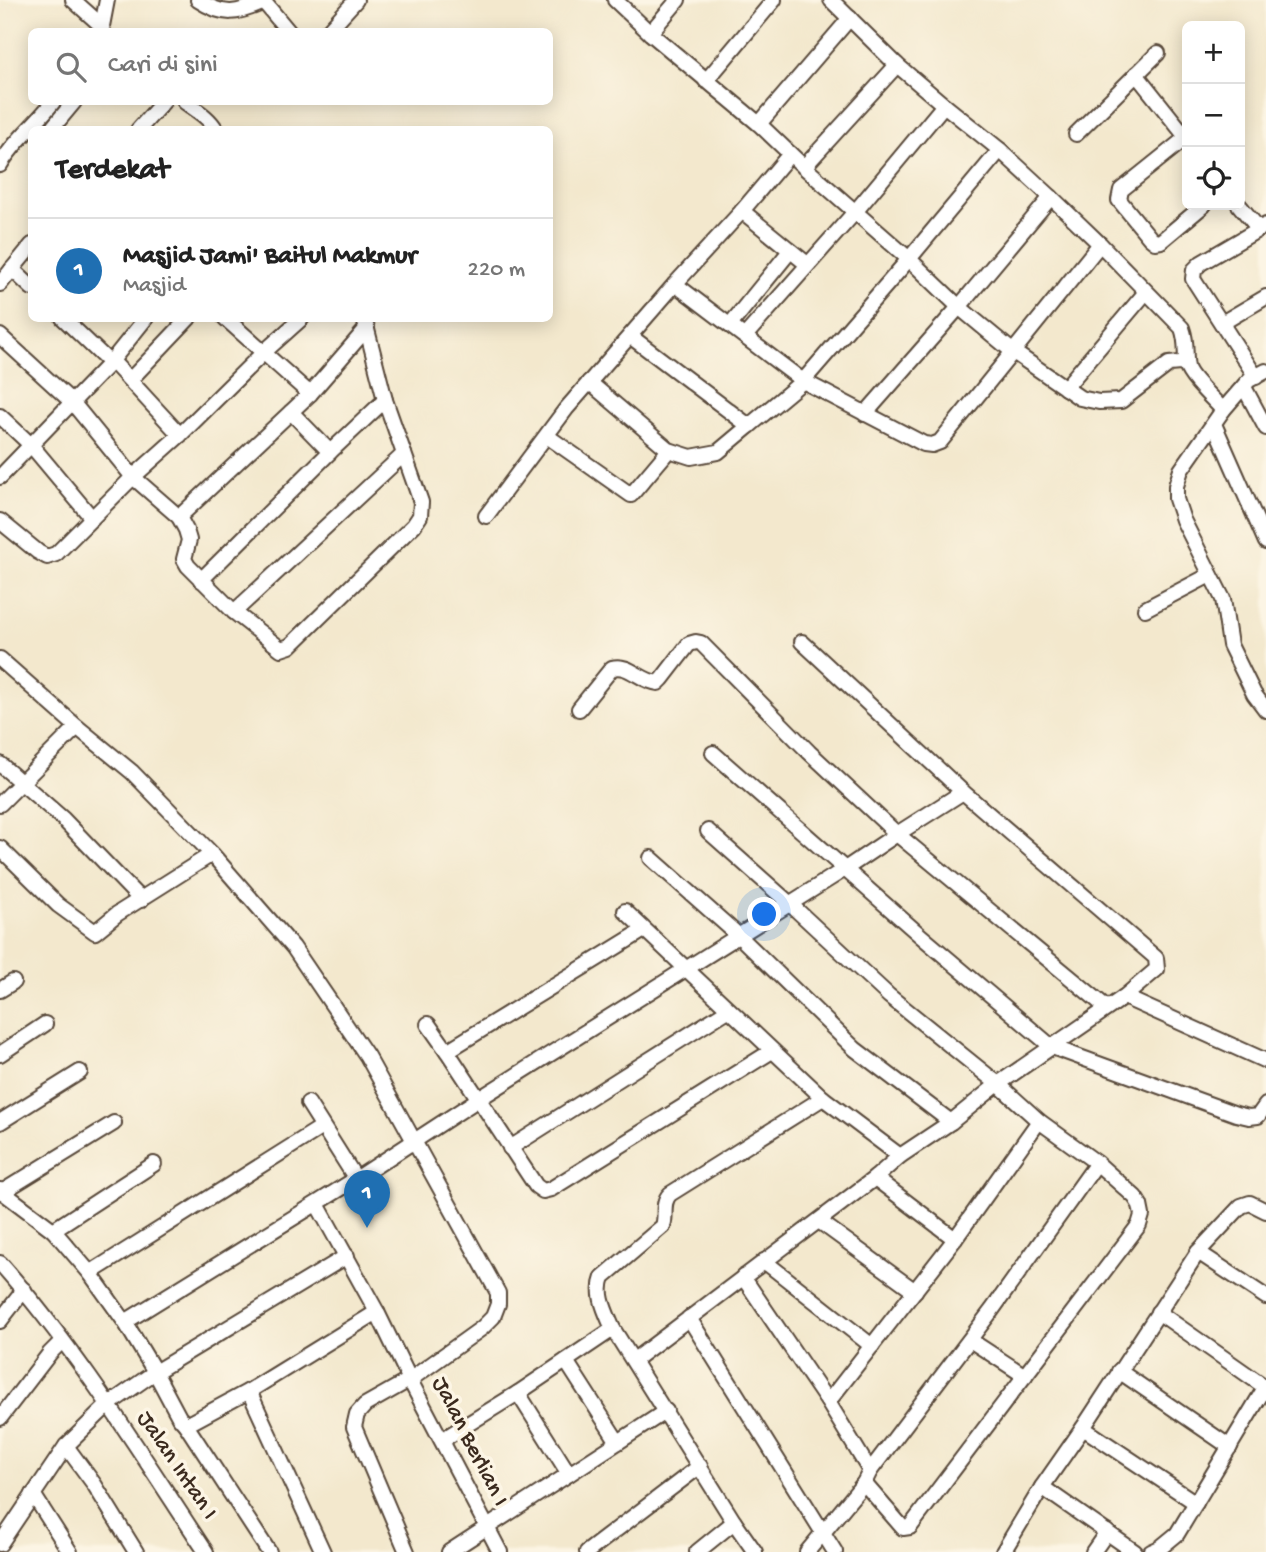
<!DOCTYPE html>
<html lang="id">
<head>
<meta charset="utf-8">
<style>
	:root { --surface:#fff; --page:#f6f6f6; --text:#222; --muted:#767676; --line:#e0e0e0; --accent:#1f6fb2 }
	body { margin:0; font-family:"Gochi Hand",sans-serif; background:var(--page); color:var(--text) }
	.controls { position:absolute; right:21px; top:21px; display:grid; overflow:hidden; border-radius:10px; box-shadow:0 4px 18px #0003 }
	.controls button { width:63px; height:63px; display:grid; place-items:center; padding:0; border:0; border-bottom:2px solid var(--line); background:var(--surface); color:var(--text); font:35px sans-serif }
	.you { position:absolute; left:765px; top:915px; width:24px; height:24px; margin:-18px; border:5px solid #fff; border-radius:50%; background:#1a73e8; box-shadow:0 0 0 10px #1a73e833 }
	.badge { display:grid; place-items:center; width:46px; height:46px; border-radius:50%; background:var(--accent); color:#fff; font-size:23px; font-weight:700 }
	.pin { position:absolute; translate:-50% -58px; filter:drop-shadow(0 2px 4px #0008) }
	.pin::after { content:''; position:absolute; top:37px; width:24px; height:21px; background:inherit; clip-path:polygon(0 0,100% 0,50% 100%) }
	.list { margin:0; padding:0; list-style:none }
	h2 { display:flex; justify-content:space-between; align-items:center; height:91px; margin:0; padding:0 28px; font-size:30px }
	h2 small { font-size:23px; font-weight:400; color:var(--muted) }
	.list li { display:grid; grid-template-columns:46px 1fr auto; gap:21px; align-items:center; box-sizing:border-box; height:105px; padding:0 28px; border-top:2px solid var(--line) }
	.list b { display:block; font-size:26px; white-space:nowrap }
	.list p { margin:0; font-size:23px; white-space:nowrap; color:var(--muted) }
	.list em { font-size:23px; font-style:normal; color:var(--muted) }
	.icon { flex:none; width:38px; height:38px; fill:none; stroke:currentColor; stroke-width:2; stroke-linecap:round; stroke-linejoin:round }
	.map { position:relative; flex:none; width:1266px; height:1552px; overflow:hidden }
	.search { position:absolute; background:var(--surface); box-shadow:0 4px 18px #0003; left:28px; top:28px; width:525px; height:77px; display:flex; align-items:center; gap:18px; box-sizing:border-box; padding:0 24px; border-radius:10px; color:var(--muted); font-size:26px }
	.panel { position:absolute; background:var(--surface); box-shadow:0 4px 18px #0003; left:28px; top:126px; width:525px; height:196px; border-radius:10px }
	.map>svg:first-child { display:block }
</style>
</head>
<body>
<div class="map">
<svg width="1266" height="1552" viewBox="0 0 1266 1552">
	<rect width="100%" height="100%" fill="#fcf5e5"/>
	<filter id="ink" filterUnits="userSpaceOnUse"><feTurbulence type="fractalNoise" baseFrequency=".0143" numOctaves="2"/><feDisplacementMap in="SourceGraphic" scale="14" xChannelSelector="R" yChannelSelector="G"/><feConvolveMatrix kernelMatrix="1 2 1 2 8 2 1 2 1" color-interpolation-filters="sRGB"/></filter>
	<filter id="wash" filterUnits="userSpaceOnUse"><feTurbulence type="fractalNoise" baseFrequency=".00686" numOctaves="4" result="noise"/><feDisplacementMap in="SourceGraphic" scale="28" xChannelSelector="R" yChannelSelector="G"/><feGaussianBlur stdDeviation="1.57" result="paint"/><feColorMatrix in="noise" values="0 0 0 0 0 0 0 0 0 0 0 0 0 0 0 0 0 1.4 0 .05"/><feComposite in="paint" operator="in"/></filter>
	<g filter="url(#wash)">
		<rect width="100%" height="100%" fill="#f3e8cd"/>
	</g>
	<g filter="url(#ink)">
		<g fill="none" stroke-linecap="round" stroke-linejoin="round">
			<g stroke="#574638" stroke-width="18">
				<g id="minor">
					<polyline points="73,0 102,26"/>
					<path d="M 198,0 C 224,17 237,14 264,2 L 289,32"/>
					<polyline points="615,0 650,33 759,124 804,167 909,259 959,307 1012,351 1080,398 1099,402 1121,401 1169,364 1180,363 1186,365"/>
					<path d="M 831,0 L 897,65 L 944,105 L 1000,150 L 1051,197 L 1100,244 L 1182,328 C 1188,345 1184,352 1187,367 C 1189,377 1215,401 1223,410 L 1181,470 L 1176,486 L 1176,499 L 1183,520 L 1223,599 L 1230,645 L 1254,694 L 1266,710"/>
					<polyline points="103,32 102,26 107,0"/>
					<polyline points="327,32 356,0"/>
					<polyline points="650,33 678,0"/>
					<polyline points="1136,74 1187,138"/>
					<polyline points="706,81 774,0"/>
					<path d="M 185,102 C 196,110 210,118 216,130"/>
					<polyline points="759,124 850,18"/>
					<polyline points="54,126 74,102"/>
					<polyline points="138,130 163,102"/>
					<polyline points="1076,134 1158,53"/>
					<polyline points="1187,137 1121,190 1119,200 1150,238 1155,242 1161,241 1204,205"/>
					<path d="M 0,165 C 14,141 36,124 53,102"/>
					<polyline points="804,167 897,65"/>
					<polyline points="1239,205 1259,229"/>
					<polyline points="742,211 807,264"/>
					<polyline points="12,269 32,288"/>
					<polyline points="0,284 32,245"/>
					<polyline points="675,284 803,381 924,444 932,445 940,442 1100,244"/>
					<polyline points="63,318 110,363"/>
					<polyline points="225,318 310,394"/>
					<polyline points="1222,323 1266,297"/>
					<polyline points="730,325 790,251"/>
					<polyline points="0,336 72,402 133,477 179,517 186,530 189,540 184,559 188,566 234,612 281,649 290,646 414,525 420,516 421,502 385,400 364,318"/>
					<polyline points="630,336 749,426 803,381 909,259 1000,150"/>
					<polyline points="745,336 855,212 944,105"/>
					<polyline points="112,361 180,435"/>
					<polyline points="1256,377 1193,279 1194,270 1201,263 1266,225"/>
					<polyline points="130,380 189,318"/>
					<polyline points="589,382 669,450 691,457 718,452 749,426"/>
					<polyline points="1244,387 1266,428"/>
					<polyline points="1065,388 1146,292"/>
					<polyline points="1223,410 1249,380 1266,371"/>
					<polyline points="291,412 330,452"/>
					<polyline points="865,414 959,307 1051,197"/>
					<polyline points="0,416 31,445 92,518"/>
					<polyline points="1214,424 1266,542"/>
					<polyline points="547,436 631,495 669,450"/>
					<polyline points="0,477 110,363 146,318"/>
					<polyline points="486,516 566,409 675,284 742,211 790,154"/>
					<polyline points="179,517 310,394 367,328"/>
					<polyline points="0,521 38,552 47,557 56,554 133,477 180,435 263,353 302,318"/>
					<polyline points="201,580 330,452 385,400"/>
					<polyline points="1145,609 1210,575"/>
					<polyline points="234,612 404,454"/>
					<polyline points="0,659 77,727 132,772 212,854 293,947 367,1056 498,1293 498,1304 493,1317 482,1328 411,1379 365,1405 357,1414 354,1427 407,1552"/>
					<path d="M 579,709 L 612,668 C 629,663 641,682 658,683 L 662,679 L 689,644 L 696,642 L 701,643 L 809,752 L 897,834 L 1107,1008"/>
					<polyline points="713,753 921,936 1052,1047 1236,1114 1249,1117 1258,1116 1266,1105"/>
					<polyline points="0,764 63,819 141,900"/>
					<polyline points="0,804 77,727"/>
					<polyline points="708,831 789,903 889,996 998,1084 1039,1121 1097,1163 1135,1197 1140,1205 1142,1215 1139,1225 910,1527 903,1528 864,1483"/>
					<polyline points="0,848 58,905 95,932 117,914 212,854"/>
					<polyline points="651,858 738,935 855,1049 951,1122"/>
					<polyline points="625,911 823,1098 900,1156"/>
					<polyline points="644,930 447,1051 536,1186 543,1191 551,1189 772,1051"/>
					<polyline points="0,990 13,982"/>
					<polyline points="1124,997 1266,1061"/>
					<polyline points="428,1024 447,1051"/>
					<polyline points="0,1054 45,1024"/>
					<polyline points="308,1103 356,1179"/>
					<polyline points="0,1122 80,1072"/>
					<polyline points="510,1148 728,1010"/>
					<polyline points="875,1178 955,1239"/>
					<polyline points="0,1190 53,1230 90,1273 125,1322 155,1372 179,1417 186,1425 249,1391 377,1312"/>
					<polyline points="2,1192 114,1123"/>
					<polyline points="317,1204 377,1312 413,1386 500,1552"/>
					<polyline points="819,1221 915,1291"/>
					<polyline points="53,1230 154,1164"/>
					<polyline points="1198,1252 1266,1297"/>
					<polyline points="764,1261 872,1346"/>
					<path d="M 0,1263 C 78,1351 141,1454 206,1552"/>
					<polyline points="90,1273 322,1127"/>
					<polyline points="743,1277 828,1402 870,1471"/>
					<polyline points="1158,1312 1265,1387"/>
					<polyline points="689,1318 835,1552"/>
					<polyline points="0,1321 24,1290"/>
					<polyline points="125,1322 356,1179 477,1100 845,869 897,834 963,792"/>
					<polyline points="970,1340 1025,1376"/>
					<polyline points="634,1360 875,1178 900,1156 951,1122 998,1084 1124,997 1157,969 1156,958 963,792 802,642"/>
					<polyline points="566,1361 618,1442"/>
					<polyline points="1119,1371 1230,1447"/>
					<polyline points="249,1391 323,1552"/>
					<polyline points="518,1393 569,1474"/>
					<polyline points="828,1402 955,1239 1039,1121"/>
					<polyline points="0,1418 50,1353 62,1341"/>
					<polyline points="186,1425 269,1552"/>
					<polyline points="1083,1428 1196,1503"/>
					<polyline points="442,1440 518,1393 613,1329"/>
					<polyline points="66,1446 94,1484 136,1552"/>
					<polyline points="1042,1487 1135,1552"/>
					<polyline points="33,1494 70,1552"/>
					<polyline points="0,1544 66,1446 108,1405 155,1372 347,1256"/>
					<polyline points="449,1552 666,1411"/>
					<polyline points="587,1552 700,1466"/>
					<polyline points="697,1552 734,1522"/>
					<path d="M 755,1552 L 734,1522 L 613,1329 C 606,1312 596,1295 603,1277 L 663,1226 C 667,1215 661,1203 670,1194 L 823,1098"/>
					<polyline points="807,1552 864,1483 870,1471 992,1310 1097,1163"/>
					<polyline points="1003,1552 1042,1487 1083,1428 1198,1252 1241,1206 1250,1203 1266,1211"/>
					<polyline points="1093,1552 1107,1532"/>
					<polyline points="1151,1552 1160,1548 1177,1534 1266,1386"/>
				</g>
			</g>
			<use href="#minor" stroke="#fff" stroke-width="14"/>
		</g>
	</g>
	<g text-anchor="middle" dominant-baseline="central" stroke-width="7" stroke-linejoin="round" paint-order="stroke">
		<g font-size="24" fill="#3b2a1e" stroke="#fcf5e5">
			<text transform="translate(469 1442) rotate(63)">Jalan Berlian I</text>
			<text transform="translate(176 1466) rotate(56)">Jalan Intan I</text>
		</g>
	</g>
</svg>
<div class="controls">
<button>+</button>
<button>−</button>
<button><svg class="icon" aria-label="locate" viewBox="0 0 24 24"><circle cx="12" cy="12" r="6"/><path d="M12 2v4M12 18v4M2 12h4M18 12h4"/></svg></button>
</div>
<div class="you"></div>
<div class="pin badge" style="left:367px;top:1228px">1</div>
<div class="search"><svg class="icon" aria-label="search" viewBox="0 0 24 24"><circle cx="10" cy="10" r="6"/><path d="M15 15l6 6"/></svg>Cari di sini</div>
<section class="panel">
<h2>Terdekat<small></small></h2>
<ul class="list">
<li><span class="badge">1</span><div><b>Masjid Jami' Baitul Makmur</b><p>Masjid</p></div><em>220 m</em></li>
</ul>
</section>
</div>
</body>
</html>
